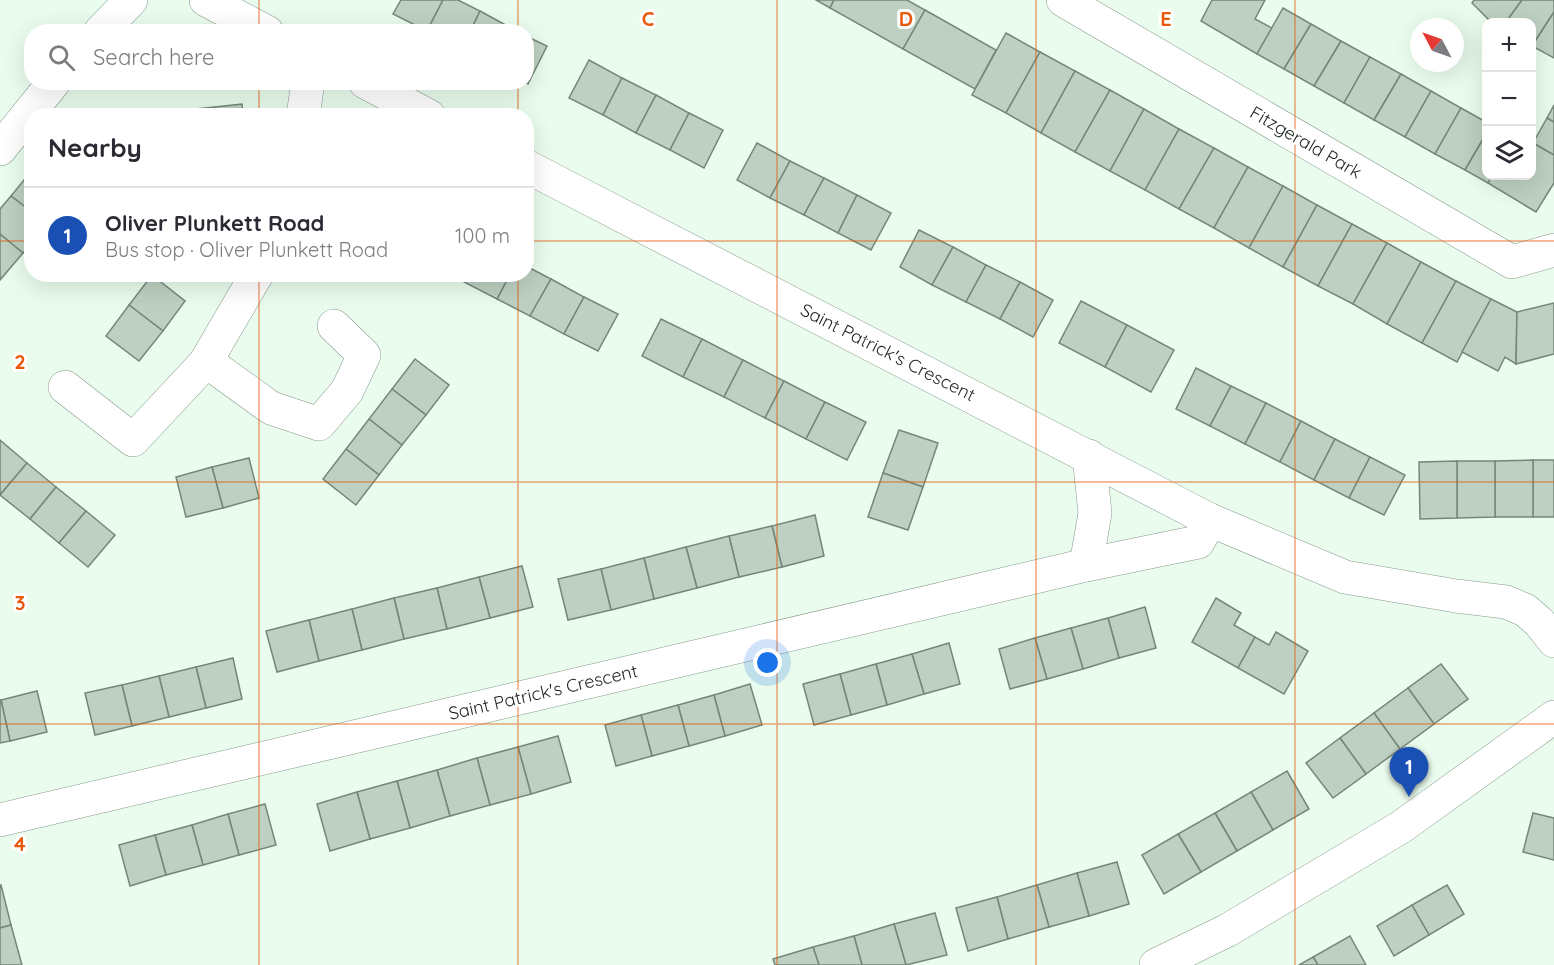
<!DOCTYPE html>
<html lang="en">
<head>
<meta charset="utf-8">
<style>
	:root { --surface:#fff; --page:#f2f2f3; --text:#2b2b33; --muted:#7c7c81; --line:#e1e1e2; --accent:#b22560 }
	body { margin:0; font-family:Quicksand,sans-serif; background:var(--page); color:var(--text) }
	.controls { position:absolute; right:18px; top:18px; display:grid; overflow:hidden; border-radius:12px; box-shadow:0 6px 24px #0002 }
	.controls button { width:54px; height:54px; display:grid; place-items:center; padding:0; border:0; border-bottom:2px solid var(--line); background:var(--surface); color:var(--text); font:30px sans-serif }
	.compass { position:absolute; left:1410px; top:18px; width:54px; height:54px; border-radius:50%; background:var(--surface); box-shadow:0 6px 24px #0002; rotate:311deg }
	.you { position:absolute; left:768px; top:663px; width:21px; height:21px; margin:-15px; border:4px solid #fff; border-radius:50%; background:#1a73e8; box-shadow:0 0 0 9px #1a73e833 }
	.badge { display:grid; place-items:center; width:39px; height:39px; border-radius:50%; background:var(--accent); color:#fff; font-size:20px; font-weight:700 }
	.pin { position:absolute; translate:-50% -50px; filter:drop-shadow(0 2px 3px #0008) }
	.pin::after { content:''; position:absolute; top:32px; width:21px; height:18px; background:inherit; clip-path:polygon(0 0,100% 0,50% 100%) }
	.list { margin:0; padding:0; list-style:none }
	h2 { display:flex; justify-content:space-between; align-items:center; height:78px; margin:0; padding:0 24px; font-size:26px }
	h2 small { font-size:20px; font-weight:400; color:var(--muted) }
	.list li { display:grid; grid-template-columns:39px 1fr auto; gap:18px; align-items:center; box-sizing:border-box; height:96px; padding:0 24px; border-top:2px solid var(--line) }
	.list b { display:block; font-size:22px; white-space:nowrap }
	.list p { margin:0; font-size:20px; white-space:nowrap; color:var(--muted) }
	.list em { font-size:20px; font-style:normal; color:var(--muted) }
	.icon { flex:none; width:33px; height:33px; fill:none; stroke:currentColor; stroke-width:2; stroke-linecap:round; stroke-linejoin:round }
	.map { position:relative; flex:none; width:1554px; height:965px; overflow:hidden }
	.search { position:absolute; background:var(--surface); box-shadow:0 6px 24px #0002; left:24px; top:24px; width:510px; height:66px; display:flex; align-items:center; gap:15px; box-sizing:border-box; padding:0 21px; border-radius:24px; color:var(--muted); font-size:22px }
	.panel { position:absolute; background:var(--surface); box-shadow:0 6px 24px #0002; left:24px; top:108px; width:510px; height:174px; border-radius:24px }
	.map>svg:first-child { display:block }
</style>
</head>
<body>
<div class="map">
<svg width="1554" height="965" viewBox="0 0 1554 965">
	<rect width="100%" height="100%" fill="#e9fced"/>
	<g fill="#bdd0c1" stroke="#758779" stroke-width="1.5">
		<polygon points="401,0 443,0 427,31 393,14"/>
		<polygon points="443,0 458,0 480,11 470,32 427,31"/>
		<polygon points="816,0 834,0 830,8"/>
		<polygon points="834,0 907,0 925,10 903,49 830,8"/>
		<polygon points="1212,0 1265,0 1255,19 1272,28 1257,54 1201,21"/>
		<polygon points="1474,0 1522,0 1506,22 1491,22 1472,3"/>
		<polygon points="1522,0 1554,0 1554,12 1532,46 1532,22 1506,22"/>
		<polygon points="1283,8 1311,24 1284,69 1257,54"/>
		<polygon points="925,10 996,50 975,89 903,49"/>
		<polygon points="480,11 513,29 512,32 470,32"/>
		<polygon points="1554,12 1554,58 1532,46"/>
		<polygon points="1311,24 1341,41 1314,86 1284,69"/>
		<polygon points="1006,33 1040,52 1006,113 972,95"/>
		<polygon points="526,36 547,46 528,84 525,82 526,82"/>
		<polygon points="1341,41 1370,57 1344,103 1314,86"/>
		<polygon points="1040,52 1075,71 1041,133 1006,113"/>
		<polygon points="1370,57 1401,74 1374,120 1344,103"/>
		<polygon points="589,60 622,78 603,115 569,98"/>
		<polygon points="1075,71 1110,90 1075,152 1041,133"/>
		<polygon points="1401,74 1431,91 1405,137 1374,120"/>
		<polygon points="622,78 656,95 636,133 603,115"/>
		<polygon points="1110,90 1144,109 1110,171 1075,152"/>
		<polygon points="1431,91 1461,108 1435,154 1405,137"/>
		<polygon points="656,95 689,113 670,150 636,133"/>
		<polygon points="242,104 243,116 206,116 206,108"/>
		<polygon points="1554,105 1554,122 1547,118"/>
		<polygon points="206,108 206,116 170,116 169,111"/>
		<polygon points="1461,108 1486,122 1486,134 1465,170 1435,154"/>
		<polygon points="1144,109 1179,129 1145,190 1110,171"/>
		<polygon points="169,111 170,116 133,116 133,113"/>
		<polygon points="689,113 723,130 704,168 670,150"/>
		<polygon points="1547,118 1554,122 1554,155 1533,143"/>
		<polygon points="1179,129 1214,148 1179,209 1145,190"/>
		<polygon points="1486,134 1486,176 1492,176 1488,183 1465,170"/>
		<polygon points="757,143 790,161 770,198 737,180"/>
		<polygon points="1533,143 1554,155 1554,183 1536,212 1488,183 1492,176 1532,176"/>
		<polygon points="1214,148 1248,167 1214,228 1179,209"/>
		<polygon points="790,161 824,178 804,215 770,198"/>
		<polygon points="1248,167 1283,186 1249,248 1214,228"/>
		<polygon points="32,170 32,212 11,196"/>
		<polygon points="824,178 857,195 838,233 804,215"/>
		<polygon points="1283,186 1317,205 1283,267 1249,248"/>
		<polygon points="857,195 891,213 871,250 838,233"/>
		<polygon points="11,196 32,212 32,242 23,253 0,234 0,209"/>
		<polygon points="1317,205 1352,224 1318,286 1283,267"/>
		<polygon points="1352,224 1387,243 1353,304 1318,286"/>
		<polygon points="919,230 953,247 932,285 900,267"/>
		<polygon points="0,234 23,253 0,280"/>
		<polygon points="1387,243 1421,262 1387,324 1353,304"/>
		<polygon points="953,247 986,265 966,302 932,285"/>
		<polygon points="1421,262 1456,281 1422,343 1387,324"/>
		<polygon points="986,265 1020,282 1000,319 966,302"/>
		<polygon points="526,266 551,279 530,316 497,299 510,274 526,274"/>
		<polygon points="467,274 510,274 497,299 464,282"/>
		<polygon points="152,275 185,301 163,331 129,305"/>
		<polygon points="551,279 584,297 564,334 530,316"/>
		<polygon points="1456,281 1491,299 1457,362 1422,343"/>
		<polygon points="1020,282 1053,300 1033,337 1000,319"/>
		<polygon points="584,297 618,314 598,351 564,334"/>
		<polygon points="1491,299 1517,312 1516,364 1505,357 1498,371 1462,352"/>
		<polygon points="1081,301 1127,325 1105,367 1059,343"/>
		<polygon points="1554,303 1554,354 1516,364 1517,312"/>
		<polygon points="129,305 163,331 139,361 106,336"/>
		<polygon points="661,319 702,339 683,377 642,356"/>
		<polygon points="1127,325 1174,350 1151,392 1105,367"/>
		<polygon points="702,339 743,360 724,397 683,377"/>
		<polygon points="415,359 449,385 426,415 392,389"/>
		<polygon points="743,360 784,381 765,418 724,397"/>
		<polygon points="1196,368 1231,386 1210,426 1176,409"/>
		<polygon points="784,381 825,402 806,439 765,418"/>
		<polygon points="1231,386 1266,403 1245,444 1210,426"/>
		<polygon points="392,389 426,415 402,445 369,419"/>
		<polygon points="825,402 866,422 847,460 806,439"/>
		<polygon points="1266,403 1301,421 1280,462 1245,444"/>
		<polygon points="369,419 402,445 379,475 346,449"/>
		<polygon points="1301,421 1335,439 1314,480 1280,462"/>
		<polygon points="899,430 938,443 923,487 883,473"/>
		<polygon points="1335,439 1370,457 1349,498 1314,480"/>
		<polygon points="0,440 27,463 0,495"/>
		<polygon points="346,449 379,475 356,505 323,479"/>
		<polygon points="1370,457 1405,475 1384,515 1349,498"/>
		<polygon points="249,458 259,498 223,508 212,467"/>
		<rect x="1533" y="460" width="21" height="57"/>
		<polygon points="1533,460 1533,517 1495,517 1495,461"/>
		<polygon points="1457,461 1495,461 1495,517 1457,518"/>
		<polygon points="1457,461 1457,518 1420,519 1419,462"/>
		<polygon points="27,463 56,487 30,519 0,495"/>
		<polygon points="212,467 223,508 186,517 176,477"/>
		<polygon points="883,473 923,487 908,530 868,517"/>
		<polygon points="56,487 86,511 59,543 30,519"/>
		<polygon points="86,511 115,535 88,567 59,543"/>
		<polygon points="815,515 824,556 782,567 772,526"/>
		<polygon points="772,526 782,567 739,577 729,536"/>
		<polygon points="729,536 739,577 697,588 686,547"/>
		<polygon points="686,547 697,588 654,599 644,558"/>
		<polygon points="644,558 654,599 611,610 601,569"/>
		<polygon points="522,566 533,607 490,618 479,577"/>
		<polygon points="601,569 611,610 568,620 558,579"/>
		<polygon points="479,577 490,618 447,629 437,588"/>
		<polygon points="437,588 447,629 404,639 394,598"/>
		<polygon points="394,598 404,639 362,650 352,609"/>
		<polygon points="1216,598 1241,613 1234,625 1255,637 1238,668 1192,642"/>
		<polygon points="1145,607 1156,648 1119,658 1108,618"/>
		<polygon points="352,609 362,650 319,661 309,620"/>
		<polygon points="1108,618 1119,658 1083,669 1071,628"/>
		<polygon points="309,620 319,661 277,672 266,631"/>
		<polygon points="1071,628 1083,669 1047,679 1035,638"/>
		<polygon points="1276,632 1308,651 1284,694 1238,668 1255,637 1269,645"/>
		<polygon points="1035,638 1047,679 1010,689 999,649"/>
		<polygon points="949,643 960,684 924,694 912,654"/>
		<polygon points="912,654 924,694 887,705 876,664"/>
		<polygon points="233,658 242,699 206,708 196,667"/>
		<polygon points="876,664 887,705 851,715 840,674"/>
		<polygon points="1441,664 1468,699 1434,724 1408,688"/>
		<polygon points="196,667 206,708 169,717 159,676"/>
		<polygon points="840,674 851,715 814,725 803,684"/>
		<polygon points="159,676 169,717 132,726 122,685"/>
		<polygon points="750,684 762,725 725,736 714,695"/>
		<polygon points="122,685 132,726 95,735 85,693"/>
		<polygon points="1408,688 1434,724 1400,749 1374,713"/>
		<polygon points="37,691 47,732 10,741 1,700"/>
		<polygon points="714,695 725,736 689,746 678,705"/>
		<polygon points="1,700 10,741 0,743 0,700"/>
		<polygon points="678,705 689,746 652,756 641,715"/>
		<polygon points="1374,713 1400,749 1366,774 1340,738"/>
		<polygon points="641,715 652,756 616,766 605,725"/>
		<polygon points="558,736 571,782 531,794 518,747"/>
		<polygon points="1340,738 1366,774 1333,798 1306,763"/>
		<polygon points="518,747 531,794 490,805 477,758"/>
		<polygon points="477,758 490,805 450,816 437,770"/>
		<polygon points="437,770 450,816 410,828 397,781"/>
		<polygon points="1287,771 1309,809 1273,830 1251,792"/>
		<polygon points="397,781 410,828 370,839 357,792"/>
		<polygon points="357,792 370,839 330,851 317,804"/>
		<polygon points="1251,792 1273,830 1237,851 1215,813"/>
		<polygon points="265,804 276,845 239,855 228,814"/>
		<polygon points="1215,813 1237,851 1201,872 1178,834"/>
		<polygon points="1533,813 1554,818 1554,860 1523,852"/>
		<polygon points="228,814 239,855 203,865 192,825"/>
		<polygon points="192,825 203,865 166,875 155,835"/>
		<polygon points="1178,834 1201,872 1164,894 1142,855"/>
		<polygon points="155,835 166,875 130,886 119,845"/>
		<polygon points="1117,862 1129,904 1089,916 1077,873"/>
		<polygon points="1077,873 1089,916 1049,927 1037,885"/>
		<polygon points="1,885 11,925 0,928 0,885"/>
		<polygon points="1037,885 1049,927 1008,939 997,897"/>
		<polygon points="1447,885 1464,914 1429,935 1412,905"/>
		<polygon points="997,897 1008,939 968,951 956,908"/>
		<polygon points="1412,905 1429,935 1394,956 1377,926"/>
		<polygon points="935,913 947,955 906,965 894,924"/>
		<polygon points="894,924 906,965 862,965 854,936"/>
		<polygon points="11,925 22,965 0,965 0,928"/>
		<polygon points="854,936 862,965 819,965 813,947"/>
		<polygon points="1350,936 1366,965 1318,965 1313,957"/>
		<polygon points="813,947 819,965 775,965 773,959"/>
		<polygon points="1313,957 1318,965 1299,965"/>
	</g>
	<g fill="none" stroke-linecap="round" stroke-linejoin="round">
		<g stroke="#87998b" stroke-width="34">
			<g id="minor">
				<polyline points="206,0 267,32"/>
				<polyline points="1063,0 1512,262 1554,250"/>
				<polyline points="100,32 131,0"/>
				<polyline points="365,82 429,116"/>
				<polyline points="303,116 308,82"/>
				<polyline points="0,149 54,82"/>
				<polyline points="526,166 1210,520 1345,577 1456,596 1506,602 1525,610 1539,622 1554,641"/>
				<polyline points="206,361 271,408 319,424 347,391 364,355 334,326"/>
				<polyline points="65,387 133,440 205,363 257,274"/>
				<polyline points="1086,565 1095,513 1089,456"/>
				<polyline points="0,820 1086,565 1198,542 1210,520"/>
				<polyline points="1156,965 1228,930 1401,827 1554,717"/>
			</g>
		</g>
		<use href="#minor" stroke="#fff" stroke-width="33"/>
	</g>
	<path fill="none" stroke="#e8590c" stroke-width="1.5" stroke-opacity="0.55" d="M 259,0 L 259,32M 518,0 L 518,32M 777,0 L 777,965M 1036,0 L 1036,965M 1295,0 L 1295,965M 259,82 L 259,116M 518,82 L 518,116M 0,241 L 32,241M 526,241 L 1554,241M 259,274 L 259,965M 518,274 L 518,965M 0,482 L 1554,482M 0,724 L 1554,724"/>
	<g text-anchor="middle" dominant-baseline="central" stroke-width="6" stroke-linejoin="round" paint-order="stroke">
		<g font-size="18" fill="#1d241e" stroke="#fff">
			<text transform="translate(1306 142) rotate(30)">Fitzgerald Park</text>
			<text transform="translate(888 352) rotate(27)">Saint Patrick's Crescent</text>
			<text transform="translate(543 692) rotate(-13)">Saint Patrick's Crescent</text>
		</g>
	</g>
	<g font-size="20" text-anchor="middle" font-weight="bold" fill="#e8590c" stroke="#fff" stroke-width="6" stroke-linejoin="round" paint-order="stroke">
		<text x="648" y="26">C</text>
		<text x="906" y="26">D</text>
		<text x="1166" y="26">E</text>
		<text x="20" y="369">2</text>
		<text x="20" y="610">3</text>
		<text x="20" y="851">4</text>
	</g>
</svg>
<div class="controls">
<button>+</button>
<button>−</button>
<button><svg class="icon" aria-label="layers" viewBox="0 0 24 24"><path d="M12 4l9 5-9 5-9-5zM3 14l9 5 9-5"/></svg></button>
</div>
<svg class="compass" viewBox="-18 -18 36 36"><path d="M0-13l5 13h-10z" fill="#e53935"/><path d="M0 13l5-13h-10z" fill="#7c7c81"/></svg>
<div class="you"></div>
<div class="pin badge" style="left:1409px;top:797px;background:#1a4fb4">1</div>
<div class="search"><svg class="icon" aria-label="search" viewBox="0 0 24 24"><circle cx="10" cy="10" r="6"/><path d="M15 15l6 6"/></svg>Search here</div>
<section class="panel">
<h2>Nearby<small></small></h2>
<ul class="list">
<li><span class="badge" style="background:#1a4fb4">1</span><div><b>Oliver Plunkett Road</b><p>Bus stop · Oliver Plunkett Road</p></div><em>100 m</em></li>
</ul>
</section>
</div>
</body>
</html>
